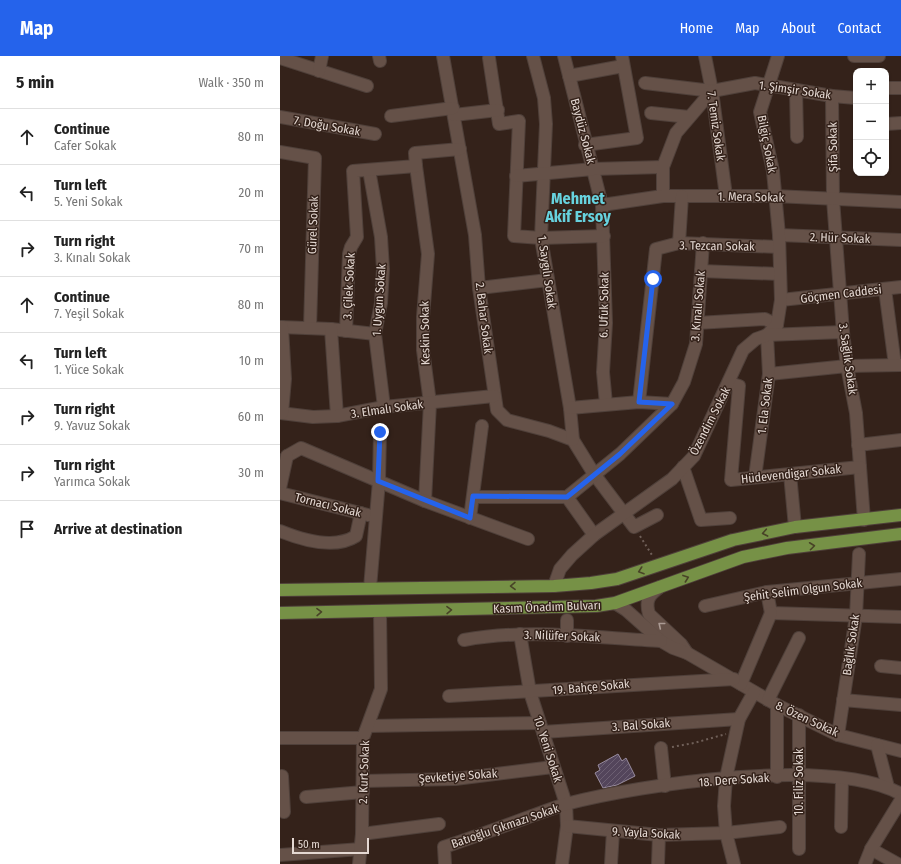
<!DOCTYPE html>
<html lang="en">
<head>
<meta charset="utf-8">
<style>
	:root { --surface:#fff; --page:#f6f6f6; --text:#222; --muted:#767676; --line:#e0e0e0; --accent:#2563eb }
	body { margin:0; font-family:"Fira Sans Condensed",sans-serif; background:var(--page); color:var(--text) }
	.controls { position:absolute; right:12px; top:12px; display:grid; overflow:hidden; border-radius:8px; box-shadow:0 1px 3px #0004 }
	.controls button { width:36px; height:36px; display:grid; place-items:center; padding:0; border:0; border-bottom:1px solid var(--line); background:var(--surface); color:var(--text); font:20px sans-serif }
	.scale { position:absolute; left:12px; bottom:10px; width:77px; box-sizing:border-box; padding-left:4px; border:2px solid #e4d8d2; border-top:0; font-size:11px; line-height:14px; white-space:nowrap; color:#e4d8d2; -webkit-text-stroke:3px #34221a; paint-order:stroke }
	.stop { position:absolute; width:12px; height:12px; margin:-9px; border:3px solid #2563eb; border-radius:50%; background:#fff }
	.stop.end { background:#2563eb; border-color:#fff; box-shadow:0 1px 4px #0008 }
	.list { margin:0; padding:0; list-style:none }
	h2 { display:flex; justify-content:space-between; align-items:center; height:52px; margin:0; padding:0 16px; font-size:17px }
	h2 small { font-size:13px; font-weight:400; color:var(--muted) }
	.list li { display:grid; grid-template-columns:26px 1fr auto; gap:12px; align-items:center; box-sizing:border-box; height:56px; padding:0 16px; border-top:1px solid var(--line) }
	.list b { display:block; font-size:15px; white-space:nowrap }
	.list p { margin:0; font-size:13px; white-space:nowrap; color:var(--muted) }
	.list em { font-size:13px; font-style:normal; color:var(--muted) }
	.icon { flex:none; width:22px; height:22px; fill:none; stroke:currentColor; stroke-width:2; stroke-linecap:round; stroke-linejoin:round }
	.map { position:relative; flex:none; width:621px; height:808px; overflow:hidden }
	header { display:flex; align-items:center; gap:24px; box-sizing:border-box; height:56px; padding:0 20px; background:var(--accent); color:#fff }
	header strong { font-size:19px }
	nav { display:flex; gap:22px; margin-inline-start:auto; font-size:14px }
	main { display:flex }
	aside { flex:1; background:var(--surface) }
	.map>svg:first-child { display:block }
</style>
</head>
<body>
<header>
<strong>Map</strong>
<nav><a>Home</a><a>Map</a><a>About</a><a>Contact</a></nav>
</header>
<main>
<aside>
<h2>5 min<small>Walk · 350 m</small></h2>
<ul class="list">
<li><svg class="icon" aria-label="ahead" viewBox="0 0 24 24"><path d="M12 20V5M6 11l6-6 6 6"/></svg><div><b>Continue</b><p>Cafer Sokak</p></div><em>80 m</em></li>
<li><svg class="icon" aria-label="left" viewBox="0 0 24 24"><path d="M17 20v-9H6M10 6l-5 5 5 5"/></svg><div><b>Turn left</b><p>5. Yeni Sokak</p></div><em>20 m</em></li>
<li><svg class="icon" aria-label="right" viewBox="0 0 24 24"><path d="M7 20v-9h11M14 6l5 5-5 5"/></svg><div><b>Turn right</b><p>3. Kınalı Sokak</p></div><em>70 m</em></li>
<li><svg class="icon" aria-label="ahead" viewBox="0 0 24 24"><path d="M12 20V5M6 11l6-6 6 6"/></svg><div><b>Continue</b><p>7. Yeşil Sokak</p></div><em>80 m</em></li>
<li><svg class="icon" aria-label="left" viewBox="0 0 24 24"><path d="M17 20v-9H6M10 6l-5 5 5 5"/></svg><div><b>Turn left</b><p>1. Yüce Sokak</p></div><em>10 m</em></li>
<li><svg class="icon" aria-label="right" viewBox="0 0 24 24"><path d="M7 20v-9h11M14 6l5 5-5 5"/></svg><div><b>Turn right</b><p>9. Yavuz Sokak</p></div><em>60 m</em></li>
<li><svg class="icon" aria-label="right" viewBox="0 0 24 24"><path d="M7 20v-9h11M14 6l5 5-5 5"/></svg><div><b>Turn right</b><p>Yarımca Sokak</p></div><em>30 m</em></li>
<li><svg class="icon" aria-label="arrive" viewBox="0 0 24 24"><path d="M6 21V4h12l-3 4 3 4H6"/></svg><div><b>Arrive at destination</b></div></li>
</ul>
</aside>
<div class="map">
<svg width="621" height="808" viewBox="0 0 621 808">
	<defs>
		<pattern id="building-hatch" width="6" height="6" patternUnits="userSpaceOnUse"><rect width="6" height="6" fill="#53455b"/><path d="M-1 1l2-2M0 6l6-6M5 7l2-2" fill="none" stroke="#6c5f72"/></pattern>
	</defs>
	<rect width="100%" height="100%" fill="#34221a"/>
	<polygon fill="url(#building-hatch)" stroke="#988c9f" points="338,698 342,705 346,702 355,720 337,729 323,732 315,717 320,714 318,709"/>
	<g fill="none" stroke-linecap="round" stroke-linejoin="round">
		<g stroke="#4f403a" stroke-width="14">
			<g id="minor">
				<polyline points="99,0 100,5"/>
				<polyline points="163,0 195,179 199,232 217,354 227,364 269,375 293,384 314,418 354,471 377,459"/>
				<polyline points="253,0 264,42 266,68 261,182 290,352 293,384"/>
				<polyline points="284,0 322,149 326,267 323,316 326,348"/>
				<polyline points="425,0 432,35 446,140"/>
				<polyline points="574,0 599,0"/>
				<polyline points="0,2 87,30"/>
				<polyline points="209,2 219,68 239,65 234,180 261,182 324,180"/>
				<polyline points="39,15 42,0"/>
				<polyline points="289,20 343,10"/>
				<polyline points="365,27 432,35 475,27 552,40 576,42"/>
				<polyline points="606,32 621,32"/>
				<polyline points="516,34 517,81"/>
				<polyline points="552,40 553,143 563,276 567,310 576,357 584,464"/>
				<polyline points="371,57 409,61"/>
				<polyline points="174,59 218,54"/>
				<polyline points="111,60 173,52"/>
				<polyline points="0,61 95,78"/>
				<polyline points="606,68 621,67"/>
				<polyline points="305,89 357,82 342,0"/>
				<polyline points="0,96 35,102 30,272"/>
				<polyline points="136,110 148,198 143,261 143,294 150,347 145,445"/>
				<polyline points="89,114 101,181 103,213 101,247 95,278 104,351"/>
				<polyline points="236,120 313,113 383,111"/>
				<polyline points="383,140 383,111 396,77 432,35"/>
				<polyline points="322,149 383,140 495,140 621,146"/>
				<polyline points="499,179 621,184"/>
				<polyline points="399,187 402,140"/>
				<polyline points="421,215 500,218"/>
				<polyline points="199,232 268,224"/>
				<polyline points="605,233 615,309"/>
				<polyline points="501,244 621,231"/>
				<polyline points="417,267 485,263 497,269"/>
				<polyline points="0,271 51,273 95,278"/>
				<polyline points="51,273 57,360"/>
				<polyline points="66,275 69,198 71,191 77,181 73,115 136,110 135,97 180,93"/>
				<polyline points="489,318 567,310 621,309"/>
				<polyline points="449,327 459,330 451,424 580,411"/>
				<polyline points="359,346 376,193 399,187 499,191"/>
				<polyline points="290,352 359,346 392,348"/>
				<polyline points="0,357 33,361 57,360 104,351 214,340"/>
				<polyline points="2,357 5,323 2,271"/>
				<polyline points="578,389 621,384"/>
				<polyline points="7,400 21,392 145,445 248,483"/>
				<polyline points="403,411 421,464 450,462"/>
				<polyline points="510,418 515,471"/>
				<polyline points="475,421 489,318 487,279 497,269 501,244 499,179 493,115 480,56 498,0"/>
				<polyline points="0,432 7,400"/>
				<polyline points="0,437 88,459"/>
				<polyline points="193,441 287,441 340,398 392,348 404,326 416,288 423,187"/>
				<polyline points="287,441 314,479"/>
				<polyline points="190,462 202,370"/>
				<path d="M 0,475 C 22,484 54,494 76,480 L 81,457"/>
				<polyline points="274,530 280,513 292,499 314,479 392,423 414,400 463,294 476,283 487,279 563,276"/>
				<path d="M 380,531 C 369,539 365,544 369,558 L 401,588 L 407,597"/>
				<polyline points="90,532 99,425 100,376"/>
				<polyline points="487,536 491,557 621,561"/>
				<polyline points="335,547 346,554 381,585 393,592 407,597 497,649 558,679 621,695"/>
				<polyline points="425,550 487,536 621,523"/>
				<polyline points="287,564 287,580"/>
				<polyline points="240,578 250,636 286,748 287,770 282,808"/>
				<path d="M 184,584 C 247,572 317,582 381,585"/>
				<polyline points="601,610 621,612"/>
				<polyline points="461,628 491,557"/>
				<polyline points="169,640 454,623"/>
				<polyline points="488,644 519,582"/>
				<polyline points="563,644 621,649"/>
				<polyline points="497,649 497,721"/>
				<polyline points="519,659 519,793"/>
				<polyline points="88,670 260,667"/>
				<polyline points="263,676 459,663"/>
				<polyline points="558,679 576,560 579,498"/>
				<polyline points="0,682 83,682"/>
				<polyline points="597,689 608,731"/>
				<polyline points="381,692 385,730"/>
				<polyline points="2,720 4,756"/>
				<polyline points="83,725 175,723 273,711"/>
				<polyline points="26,741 83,736"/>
				<polyline points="287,770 379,779 446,777 500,771"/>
				<polyline points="561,771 562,723"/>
				<polyline points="82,778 159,768"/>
				<polyline points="591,793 618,808"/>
				<polyline points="0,799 81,793"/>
				<polyline points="79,808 82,778 83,682 101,633 100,555"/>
				<path d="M 165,808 L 164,791 C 191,782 219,772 246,762 C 260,757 273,752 286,748 C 363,728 551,700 621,738"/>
				<polyline points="331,808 333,775"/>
				<polyline points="378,808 379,779"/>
				<polyline points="454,808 446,777 444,750 446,722 459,663 474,636"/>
				<polyline points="585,808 591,793 621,744"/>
			</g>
		</g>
		<g stroke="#4f403a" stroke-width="14">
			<g id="major">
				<polyline points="0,534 274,530 311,527 337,523 453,484 515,471 621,459"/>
				<polyline points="0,557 316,550 335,547 463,501 507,492 621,478"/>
			</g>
		</g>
		<g stroke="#706059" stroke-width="2" stroke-dasharray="2 3" stroke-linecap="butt">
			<polyline points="360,480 372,499"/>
			<polyline points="392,691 414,687 446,678"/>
		</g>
		<use href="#minor" stroke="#655148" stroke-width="12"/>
		<use href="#major" stroke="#769146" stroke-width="12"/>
	</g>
	<defs><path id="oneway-chevron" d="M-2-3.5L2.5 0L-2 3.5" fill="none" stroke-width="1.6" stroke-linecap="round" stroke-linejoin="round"/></defs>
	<g stroke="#484327">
		<use href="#oneway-chevron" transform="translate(485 477) rotate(169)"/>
		<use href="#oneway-chevron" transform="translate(532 490) rotate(-7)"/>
		<use href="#oneway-chevron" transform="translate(361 515) rotate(161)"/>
		<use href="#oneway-chevron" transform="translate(406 522) rotate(-20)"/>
		<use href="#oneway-chevron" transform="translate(233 530) rotate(179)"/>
		<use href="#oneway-chevron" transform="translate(169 554) rotate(-1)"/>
		<use href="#oneway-chevron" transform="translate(39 556) rotate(-1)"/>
	</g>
	<use stroke="#ab9b94" href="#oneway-chevron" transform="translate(381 569) rotate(-141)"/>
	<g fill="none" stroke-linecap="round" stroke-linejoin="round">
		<polyline stroke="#2563eb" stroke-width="5" points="100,376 98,425 190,462 193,440 287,441 340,398 392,348 359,346 373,223"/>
	</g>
	<g text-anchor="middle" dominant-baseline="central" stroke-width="3" stroke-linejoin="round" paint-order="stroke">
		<g font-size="12" fill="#e4d8d2" stroke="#34221a">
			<text transform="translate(515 34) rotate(8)">1. Şimşir Sokak</text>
			<text transform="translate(47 70) rotate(10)">7. Doğu Sokak</text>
			<text transform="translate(436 70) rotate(82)">7. Temiz Sokak</text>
			<text transform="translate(303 75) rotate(75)">Baydüz Sokak</text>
			<text transform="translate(487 88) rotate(79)">Bilgiç Sokak</text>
			<text transform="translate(553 91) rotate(-91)">Şifa Sokak</text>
			<text transform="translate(471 141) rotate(1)">1. Mera Sokak</text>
			<text transform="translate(33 169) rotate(-88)">Gürel Sokak</text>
			<text transform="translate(560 182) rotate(2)">2. Hür Sokak</text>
			<text transform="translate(437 190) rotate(1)">3. Tezcan Sokak</text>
			<text transform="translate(267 216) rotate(82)">1. Saygılı Sokak</text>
			<text transform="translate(69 230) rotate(-87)">3. Çilek Sokak</text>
			<text transform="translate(561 238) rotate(-7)">Göçmen Caddesi</text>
			<text transform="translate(99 244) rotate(-86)">1. Uygun Sokak</text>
			<text transform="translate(324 249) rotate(-89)">6. Ufuk Sokak</text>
			<text transform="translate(418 250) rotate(-85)">3. Kınalı Sokak</text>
			<text transform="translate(204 262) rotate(83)">2. Bahar Sokak</text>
			<text transform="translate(145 277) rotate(-91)">Keskin Sokak</text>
			<text transform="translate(568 303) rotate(82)">3. Sağlık Sokak</text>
			<text transform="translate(485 350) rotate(-83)">1. Ela Sokak</text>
			<text transform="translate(107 353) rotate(-8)">3. Elmalı Sokak</text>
			<text transform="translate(430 365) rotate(-63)">Özendim Sokak</text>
			<text transform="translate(511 418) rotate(-6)">Hüdevendigar Sokak</text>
			<text transform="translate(48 449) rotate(14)">Tornacı Sokak</text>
			<text transform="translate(523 534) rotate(-7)">Şehit Selim Olgun Sokak</text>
			<text transform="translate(267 551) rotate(-2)">Kasım Önadım Bulvarı</text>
			<text transform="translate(282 580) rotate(2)">3. Nilüfer Sokak</text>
			<text transform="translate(571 589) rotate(-82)">Bağlık Sokak</text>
			<text transform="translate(311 631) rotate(-5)">19. Bahçe Sokak</text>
			<text transform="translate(527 663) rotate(25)">8. Özen Sokak</text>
			<text transform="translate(361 669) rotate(-4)">3. Bal Sokak</text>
			<text transform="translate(268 693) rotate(72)">10. Yeni Sokak</text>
			<text transform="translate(84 716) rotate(-88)">2. Kurt Sokak</text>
			<text transform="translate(178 720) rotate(-4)">Şevketiye Sokak</text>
			<text transform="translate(454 724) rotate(-4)">18. Dere Sokak</text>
			<text transform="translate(519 726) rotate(-90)">10. Filiz Sokak</text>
			<text transform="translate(225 770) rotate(-19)">Batıoğlu Çıkmazı Sokak</text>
			<text transform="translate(366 777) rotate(3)">9. Yayla Sokak</text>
		</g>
		<g font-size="16" font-weight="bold" fill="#67d2de" stroke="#34221a">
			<text x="298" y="142">Mehmet<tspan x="298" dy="18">Akif Ersoy</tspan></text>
		</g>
	</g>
</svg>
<div class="controls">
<button>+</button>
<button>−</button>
<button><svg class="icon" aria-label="locate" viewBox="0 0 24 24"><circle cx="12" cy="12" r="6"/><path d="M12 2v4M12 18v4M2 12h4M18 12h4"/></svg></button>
</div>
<div class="scale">50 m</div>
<div class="stop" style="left:373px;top:223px"></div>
<div class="stop end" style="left:100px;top:376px"></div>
</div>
</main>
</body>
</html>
